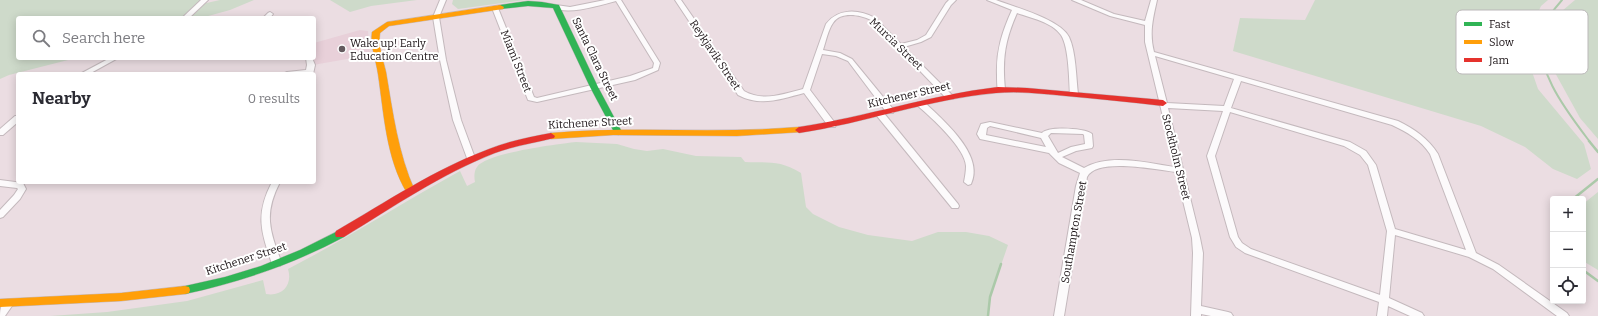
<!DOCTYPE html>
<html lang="en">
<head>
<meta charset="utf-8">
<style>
	:root { --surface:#fff; --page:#f2f2f3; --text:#2b2b33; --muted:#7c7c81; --line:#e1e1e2 }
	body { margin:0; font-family:Bitter,serif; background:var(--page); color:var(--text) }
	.controls { position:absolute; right:12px; bottom:12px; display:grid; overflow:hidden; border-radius:4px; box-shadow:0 2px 10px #0003 }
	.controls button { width:36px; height:36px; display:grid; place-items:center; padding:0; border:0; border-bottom:1px solid var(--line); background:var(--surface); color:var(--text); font:20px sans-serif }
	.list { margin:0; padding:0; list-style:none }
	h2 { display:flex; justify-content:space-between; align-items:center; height:52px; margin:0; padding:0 16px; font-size:17px }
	h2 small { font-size:13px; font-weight:400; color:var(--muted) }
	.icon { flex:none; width:22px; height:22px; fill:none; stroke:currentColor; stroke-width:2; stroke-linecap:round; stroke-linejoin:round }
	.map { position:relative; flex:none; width:1598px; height:316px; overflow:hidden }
	.search { position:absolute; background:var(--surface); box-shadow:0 2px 10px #0003; left:16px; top:16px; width:300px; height:44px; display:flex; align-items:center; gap:10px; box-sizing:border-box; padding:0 14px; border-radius:4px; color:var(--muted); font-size:15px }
	.panel { position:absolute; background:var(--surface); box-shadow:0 2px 10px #0003; left:16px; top:72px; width:300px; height:112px; border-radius:4px }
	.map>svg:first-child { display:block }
</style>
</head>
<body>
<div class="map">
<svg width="1598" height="316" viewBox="0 0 1598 316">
	<rect width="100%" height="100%" fill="#ebdde2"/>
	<polygon fill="#e8d0d9" points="360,30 368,31 370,55 313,65 312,58 314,58 314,43"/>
	<g fill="#cedaca">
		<polygon points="0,0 205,0 202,4 220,0 254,0 230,10 201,18 18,18 18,58 76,58 9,75 0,79"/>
		<polygon points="330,0 417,0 371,6 350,12"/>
		<polygon points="453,0 525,0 458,9 452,4"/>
		<polygon points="1315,0 1548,0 1541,6 1530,29 1528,60 1538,89 1584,144 1591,169 1577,179 1553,169 1525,147 1481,126 1233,51 1240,18 1305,20"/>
		<polygon points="1575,0 1598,0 1598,139 1580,118 1553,69 1552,35 1562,11"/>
		<path d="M 576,142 L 617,144 L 634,149 L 647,151 L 663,149 L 696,156 L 741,157 L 745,162 C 769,163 779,160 801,173 L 806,207 L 813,214 L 839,227 L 868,235 L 912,241 L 938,232 L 966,232 L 989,236 L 1008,245 L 990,297 L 988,316 L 50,316 L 107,312 L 187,301 L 263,280 L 266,294 C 282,297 293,285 288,269 C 346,239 402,203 460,171 L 467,186 L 475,182 C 474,177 474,171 477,167 C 486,153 558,144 576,142 Z"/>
		<polygon points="1598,192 1598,270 1583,261 1583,204"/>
	</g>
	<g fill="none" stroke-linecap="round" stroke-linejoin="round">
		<path stroke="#abc9a9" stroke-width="2" d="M 1562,0 C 1555,8 1547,17 1543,28 C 1531,67 1568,113 1590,142"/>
		<g stroke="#abc9a9" stroke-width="2.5">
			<polyline points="1589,141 1598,152"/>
			<polyline points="1573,199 1598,179"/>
			<polyline points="1583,270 1598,281"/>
			<polyline points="988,316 990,297 1001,264"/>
		</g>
		<g stroke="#c4b9bd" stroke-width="2">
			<g id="street">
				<polygon points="201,0 208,0 189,18 182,18"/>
				<polygon points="440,0 446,0 439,17 446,60 461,120 475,158 471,161 467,158 453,120 440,60 433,17"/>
				<path d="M 605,0 L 621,0 L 660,63 L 658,70 L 635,80 L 537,102 L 528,100 L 492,8 L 493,7 L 495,6 L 498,8 L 532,92 L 534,97 L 537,98 L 630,76 L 653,68 L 654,63 L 616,1 C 601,5 566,16 553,7 L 556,5 L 570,7 Z"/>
				<path d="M 675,0 L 681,0 L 744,91 C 763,102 783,94 803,89 L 826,24 C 838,8 859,9 875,18 L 901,44 L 917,40 L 926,35 L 946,3 L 949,0 L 956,0 L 951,5 L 931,37 L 921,42 L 904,47 L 954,97 L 953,99 L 947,99 L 871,20 C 860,15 841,11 833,23 C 828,30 826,41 823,50 L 840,53 L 852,59 L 893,109 L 894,111 L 893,113 L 887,113 L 848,61 L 836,56 L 822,54 L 810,90 L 835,123 L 836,125 L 835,127 L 829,127 L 804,93 C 781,99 761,107 738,95 Z"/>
				<path d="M 987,0 L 996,0 C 1014,7 1060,19 1069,37 C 1076,52 1076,77 1078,94 L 1077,96 L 1074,96 L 1070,94 C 1069,80 1069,47 1061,35 C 1052,22 1031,18 1017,13 C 1005,40 1002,59 1005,89 L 1001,91 L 998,91 C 997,86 997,80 997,75 C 996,51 1002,32 1012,10 Z"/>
				<path d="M 1072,0 L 1081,0 L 1114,14 L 1145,21 L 1151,0 L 1157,0 C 1153,18 1149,33 1154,52 L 1398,121 C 1414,129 1428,138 1438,154 L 1476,253 L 1499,265 L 1567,313 L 1569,316 L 1557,316 L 1493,269 L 1469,257 L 1395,235 L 1389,298 L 1422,313 L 1424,316 L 1410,316 L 1388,306 L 1387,316 L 1377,316 L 1379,302 L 1245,253 L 1236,247 L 1230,237 L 1207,156 L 1223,111 L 1168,108 L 1200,238 L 1203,253 L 1201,306 L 1228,312 L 1231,313 L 1233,316 L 1211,316 L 1201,314 L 1201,316 L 1191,316 L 1193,253 L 1192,238 L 1176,172 C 1157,170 1097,157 1087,177 L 1064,316 L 1054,316 L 1076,186 L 1080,173 L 1059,163 L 1049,153 L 980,139 L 977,134 L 981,124 L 990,122 L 1042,133 C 1048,126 1086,128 1092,134 L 1093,146 L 1092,148 L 1076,151 L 1062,157 L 1084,168 C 1110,153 1147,163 1175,167 L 1145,42 L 1145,25 L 1110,16 ZM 1155,56 L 1234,79 L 1224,106 L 1167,103 ZM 1241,81 L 1392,125 C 1407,132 1421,140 1430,154 L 1466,250 L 1395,229 L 1376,165 L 1366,151 L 1350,142 L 1231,108 ZM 1230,112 L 1344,146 L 1360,155 L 1368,165 L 1387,231 L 1380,295 L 1251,249 L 1242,243 L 1238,237 L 1215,156 ZM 990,126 L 1041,138 L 1046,147 L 986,135 L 987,128 ZM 1051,133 L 1083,134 L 1084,135 L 1085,144 L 1071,147 L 1058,153 L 1048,136 Z"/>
				<polygon points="270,12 273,14 270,18 263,18 268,13"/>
				<polygon points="110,58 118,58 89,74 80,74"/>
				<polygon points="306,58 312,58 315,65 313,74 283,74 287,72 306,70 307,65"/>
				<path d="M 918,102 L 924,102 C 943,120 985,155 971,184 L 968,185 L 964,182 C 965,177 966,171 966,166 C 965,148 932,118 918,106 L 917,104 Z"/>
				<polygon points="877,112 883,112 958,204 959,206 958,208 952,208 877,116 876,114"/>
				<polygon points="15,116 18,116 18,122 3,135 0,135 0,129"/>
				<polygon points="0,180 23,183 26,189 20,199 3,217 0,218 0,210 14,195 18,189 17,188 0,186"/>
				<path d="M 272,182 L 280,182 C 263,215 270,231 282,264 L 280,266 L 274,266 L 272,264 C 261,231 255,215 272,182 Z"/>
				<path d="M 9,299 L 12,300 L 14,303 L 5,316 L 0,316 C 0,309 1,302 9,299 Z"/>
			</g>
		</g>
		<g stroke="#c4b9bd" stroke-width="1">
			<g id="fast">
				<polygon points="528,1 542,2 559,5 598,87 622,132 621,134 618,135 614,132 590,87 553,8 528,6 500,9 496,7 500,5"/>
				<path d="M 340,230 L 344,231 L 345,234 L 344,237 C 293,264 241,282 185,294 L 181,293 L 180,290 L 181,287 L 185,286 L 225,277 L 261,266 L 300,250 Z"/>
			</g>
		</g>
		<g stroke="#c4b9bd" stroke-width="1">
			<g id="slow">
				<path d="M 500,5 L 504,7 L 503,9 L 389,26 L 380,33 C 378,46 383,59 386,72 C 393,113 398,153 415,191 L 413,193 L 407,193 C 386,158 384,114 378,74 C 376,60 370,46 372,32 L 387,22 Z"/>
				<path d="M 799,127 L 803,130 L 802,132 L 737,136 L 613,135 L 551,139 L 547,136 L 551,133 C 634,126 716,134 799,127 Z"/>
				<polygon points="185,286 189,287 190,290 189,293 185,294 121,301 0,307 0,299 121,293"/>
			</g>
		</g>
		<g stroke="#c4b9bd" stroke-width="1">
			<g id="jam">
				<path d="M 998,87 L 1027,88 L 1163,100 L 1167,103 L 1163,106 C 1131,102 1098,99 1066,96 C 1043,94 1019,91 996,93 C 929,99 865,123 799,133 L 795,130 L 799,127 C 866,117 930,95 998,87 Z"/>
				<path d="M 551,133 L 555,136 L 554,138 C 534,143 514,146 495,153 C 441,174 393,207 344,237 L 336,237 L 335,234 L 336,231 C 386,202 435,169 489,149 C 509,141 530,137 551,133 Z"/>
			</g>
		</g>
		<use href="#street" fill="#fcfafb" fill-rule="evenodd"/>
		<use href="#fast" fill="#30b455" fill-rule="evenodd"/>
		<use href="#slow" fill="#ff9f0a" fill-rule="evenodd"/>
		<use href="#jam" fill="#e5322d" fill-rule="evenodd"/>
	</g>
	<circle fill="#645a5e" stroke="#fff" stroke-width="1.5" cx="342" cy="49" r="4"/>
	<g text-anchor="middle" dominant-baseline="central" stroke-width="4" stroke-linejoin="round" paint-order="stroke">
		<g font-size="11" fill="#1c1417" stroke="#fff" text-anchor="start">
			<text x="350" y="43">Wake up! Early<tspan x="350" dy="13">Education Centre</tspan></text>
		</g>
		<g font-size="11" fill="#1c1417" stroke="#fff">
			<text transform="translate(896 44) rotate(44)">Murcia Street</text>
			<text transform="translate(715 55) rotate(56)">Reykjavik Street</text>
			<text transform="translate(595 59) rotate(64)">Santa Clara Street</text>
			<text transform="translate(516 61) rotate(68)">Miami Street</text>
			<text transform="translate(909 95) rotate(-13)">Kitchener Street</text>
			<text transform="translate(590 123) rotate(-3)">Kitchener Street</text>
			<text transform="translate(1176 157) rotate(76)">Stockholm Street</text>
			<text transform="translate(1074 232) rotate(-80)">Southampton Street</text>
			<text transform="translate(246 259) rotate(-18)">Kitchener Street</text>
		</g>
	</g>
	<rect x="1456" y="10" width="132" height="64" rx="6" fill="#fff" stroke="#bbb8b9" stroke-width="1"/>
	<rect x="1464" y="22" width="18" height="4" fill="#30b455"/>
	<rect x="1464" y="40" width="18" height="4" fill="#ff9f0a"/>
	<rect x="1464" y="58" width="18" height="4" fill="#e5322d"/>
	<g font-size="11" fill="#1c1417">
		<text x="1489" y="28">Fast</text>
		<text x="1489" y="46">Slow</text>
		<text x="1489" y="64">Jam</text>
	</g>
</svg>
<div class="controls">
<button>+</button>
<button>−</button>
<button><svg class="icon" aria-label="locate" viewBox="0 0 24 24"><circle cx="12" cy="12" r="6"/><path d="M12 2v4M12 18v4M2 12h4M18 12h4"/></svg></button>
</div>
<div class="search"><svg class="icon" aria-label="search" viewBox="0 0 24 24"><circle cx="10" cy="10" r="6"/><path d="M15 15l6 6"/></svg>Search here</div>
<section class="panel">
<h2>Nearby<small>0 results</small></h2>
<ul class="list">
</ul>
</section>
</div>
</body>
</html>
